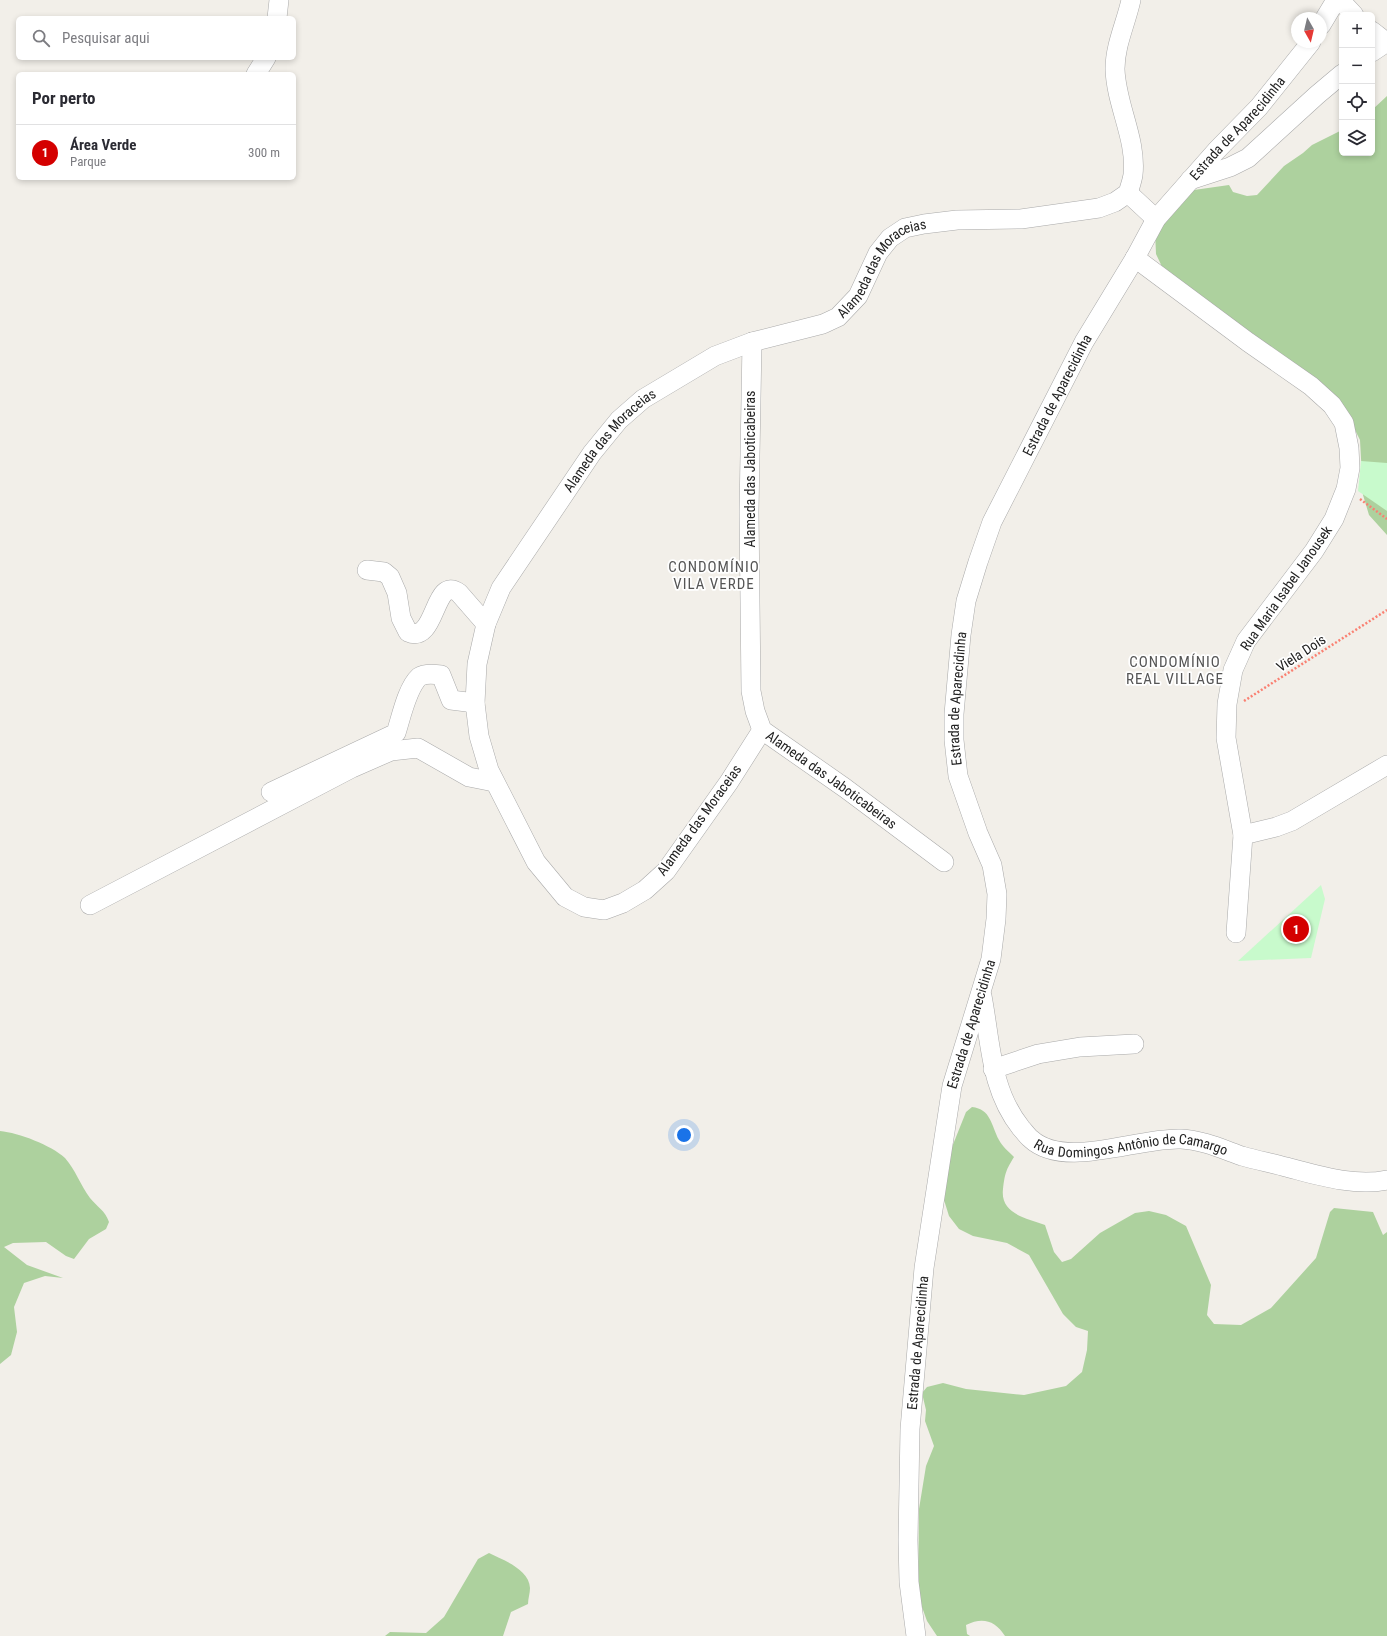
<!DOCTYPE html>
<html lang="pt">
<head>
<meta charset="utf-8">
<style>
	:root { --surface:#fff; --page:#f7f7f7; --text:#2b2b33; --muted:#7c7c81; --line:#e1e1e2; --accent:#d40000 }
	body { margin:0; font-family:"Roboto Condensed",sans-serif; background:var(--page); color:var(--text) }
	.controls { position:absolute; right:12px; top:12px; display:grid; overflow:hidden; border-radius:6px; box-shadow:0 2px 6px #0003 }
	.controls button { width:36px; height:36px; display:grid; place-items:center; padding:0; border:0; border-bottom:1px solid var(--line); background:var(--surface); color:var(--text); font:20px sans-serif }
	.compass { position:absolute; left:1291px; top:12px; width:36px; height:36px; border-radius:50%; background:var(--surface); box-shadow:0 2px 6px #0003; rotate:172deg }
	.you { position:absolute; left:684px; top:1135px; width:14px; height:14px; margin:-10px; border:3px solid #fff; border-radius:50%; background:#1a73e8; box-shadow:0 0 0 6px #1a73e833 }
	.badge { display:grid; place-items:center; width:26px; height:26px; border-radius:50%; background:var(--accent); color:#fff; font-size:13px; font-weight:700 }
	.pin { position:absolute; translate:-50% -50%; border:2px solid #fff; box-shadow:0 1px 4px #0006 }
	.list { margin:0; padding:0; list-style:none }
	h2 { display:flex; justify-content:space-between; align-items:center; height:52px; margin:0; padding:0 16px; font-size:17px }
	h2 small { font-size:13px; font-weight:400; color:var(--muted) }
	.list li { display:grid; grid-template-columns:26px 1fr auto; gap:12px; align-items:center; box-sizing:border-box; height:56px; padding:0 16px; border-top:1px solid var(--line) }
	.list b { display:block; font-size:15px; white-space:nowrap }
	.list p { margin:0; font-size:13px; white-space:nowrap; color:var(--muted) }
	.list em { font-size:13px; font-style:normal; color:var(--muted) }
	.icon { flex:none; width:22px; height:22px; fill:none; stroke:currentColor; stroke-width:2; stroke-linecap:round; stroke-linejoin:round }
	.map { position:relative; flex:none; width:1387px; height:1636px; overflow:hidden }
	.search { position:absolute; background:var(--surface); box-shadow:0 2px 6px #0003; left:16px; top:16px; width:280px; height:44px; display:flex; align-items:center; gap:10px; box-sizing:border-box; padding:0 14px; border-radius:6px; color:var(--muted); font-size:15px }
	.panel { position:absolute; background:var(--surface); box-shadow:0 2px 6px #0003; left:16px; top:72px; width:280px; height:108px; border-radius:6px }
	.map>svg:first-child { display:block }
</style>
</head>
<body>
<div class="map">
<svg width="1387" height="1636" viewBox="0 0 1387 1636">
	<rect width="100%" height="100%" fill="#f2efe9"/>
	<g fill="#add19e">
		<polygon points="1387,96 1387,535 1369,515 1363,495 1360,440 1348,416 1165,273 1156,254 1155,231 1187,191 1229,185 1233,192 1247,196 1257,195 1284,166 1303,153 1312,145 1342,130 1342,153 1372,153 1372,110"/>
		<path d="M 972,1107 C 991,1109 991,1125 999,1140 C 1002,1146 1009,1152 1014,1157 C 1006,1170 1005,1173 1003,1189 C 1000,1214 1026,1218 1045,1225 L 1054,1252 L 1062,1262 L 1071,1259 L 1100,1233 L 1135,1213 L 1149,1211 L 1166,1215 L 1186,1226 L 1211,1285 L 1207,1315 L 1214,1324 L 1241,1325 L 1271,1308 L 1316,1258 L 1330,1212 L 1334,1208 L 1373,1212 L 1383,1235 L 1387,1232 L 1387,1636 L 1005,1636 C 995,1620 982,1617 966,1625 L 967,1634 L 970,1636 L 937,1636 L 927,1621 L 918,1596 L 919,1509 L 926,1466 L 934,1446 L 925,1421 L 926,1410 L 922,1393 L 927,1387 L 943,1383 L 966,1389 L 1024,1395 L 1066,1386 L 1082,1372 L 1087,1350 L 1088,1331 L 1076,1327 L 1063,1314 L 1029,1255 L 1007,1243 L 973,1236 L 959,1229 L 949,1216 L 944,1200 L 950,1152 L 966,1112 Z"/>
		<path d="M 0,1131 C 19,1133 51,1145 65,1158 C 75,1169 81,1186 90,1198 C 97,1207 105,1210 109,1222 L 106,1229 L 89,1239 L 74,1259 L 66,1256 L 46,1242 L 13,1243 L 4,1247 L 27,1265 L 63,1278 L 45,1276 L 24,1283 L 14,1307 L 17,1332 L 11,1355 L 0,1364 Z"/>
		<path d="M 489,1553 C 503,1560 529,1569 530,1588 C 530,1593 528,1599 528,1604 L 511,1612 L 503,1636 L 385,1636 L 390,1632 L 426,1633 L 444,1617 L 478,1559 Z"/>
	</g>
	<g fill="#c8facc">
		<polygon points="1361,461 1387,463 1387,511 1358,491"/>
		<polygon points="1321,885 1325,899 1311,958 1238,961"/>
	</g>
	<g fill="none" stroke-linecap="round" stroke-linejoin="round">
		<g stroke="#a9a9a9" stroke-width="20">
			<g id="minor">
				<polyline points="1340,0 1354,15"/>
				<polyline points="277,18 279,0"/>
				<polyline points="1321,25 1336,0"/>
				<polyline points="1372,31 1386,42"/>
				<polyline points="1372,52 1387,42"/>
				<polyline points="256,74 266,58"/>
				<polyline points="1190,180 1230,167 1248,158 1317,95 1342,74"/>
				<polyline points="1128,193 1156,219"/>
				<polyline points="1135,258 1248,342 1311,386 1332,405 1344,423 1349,448 1350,468 1346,489 1334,519 1314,551 1246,641 1233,670 1227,704 1226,738 1243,835 1236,933"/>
				<path id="s1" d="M 752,342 L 749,512 L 751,691 L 755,711 L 762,730 L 845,788 L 944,862"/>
				<path d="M 367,570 L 384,572 L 390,577 L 397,593 L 401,618 L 408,632 C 437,645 433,574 459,593 L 486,624"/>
				<path id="s2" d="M 762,730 L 729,782 L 666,871 L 645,890 L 623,903 L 604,910 L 584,907 L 565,897 L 536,862 L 489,770 L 479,736 L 475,703 L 477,664 L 486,624 L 501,588 L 592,453 L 619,420 L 643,399 L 715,356 L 752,342 L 823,324 L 838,317 L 858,296 L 878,253 L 890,238 L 905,228 L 924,224 L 957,220 L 1021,219 L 1099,208 L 1115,202 L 1128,193 C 1130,187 1132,181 1133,175 C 1137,139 1116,105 1115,69 C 1115,45 1126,23 1131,0"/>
				<path d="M 271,792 L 396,733 C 401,718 407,688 419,677 C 425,673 434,674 441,675 L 451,700 L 475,703"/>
				<polyline points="1243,835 1276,827 1292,821 1387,765"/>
				<polyline points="90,905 352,768 391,751 418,748 469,777 494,782"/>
				<path id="s3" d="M 982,996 C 991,1043 990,1089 1021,1128 C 1024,1131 1027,1136 1031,1139 C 1065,1170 1138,1137 1181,1139 C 1202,1140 1222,1149 1242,1156 C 1256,1160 1271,1163 1286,1167 C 1317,1175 1354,1187 1387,1180"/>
				<polyline points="993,1069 1038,1054 1080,1047 1134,1044"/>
				<path id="s4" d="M 916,1636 L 909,1582 L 908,1540 L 910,1429 L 924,1268 L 952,1086 L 991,959 L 996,919 L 997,894 L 992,865 L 978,833 L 958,776 L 954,740 L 954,714 L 961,635 L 966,601 L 978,562 L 992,522 L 1084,342 L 1135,258 L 1156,219 L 1216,151 L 1259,107 L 1311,42"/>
			</g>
		</g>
		<g stroke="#fa8072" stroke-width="2.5" stroke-dasharray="2 2" stroke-linecap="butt">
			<polyline points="1360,499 1387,519"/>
			<polyline points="1244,701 1387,610"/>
		</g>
		<use href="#minor" stroke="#fff" stroke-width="19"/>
	</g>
	<g text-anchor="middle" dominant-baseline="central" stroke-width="3.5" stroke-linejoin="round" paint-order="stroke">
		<g font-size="14" fill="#222" stroke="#fff">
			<text stroke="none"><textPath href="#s4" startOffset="1602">Estrada de Aparecidinha</textPath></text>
			<text stroke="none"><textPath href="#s2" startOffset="1142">Alameda das Moraceias</textPath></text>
			<text stroke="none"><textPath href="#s4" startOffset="1278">Estrada de Aparecidinha</textPath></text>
			<text stroke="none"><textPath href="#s2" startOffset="807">Alameda das Moraceias</textPath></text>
			<text transform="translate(750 469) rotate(-90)">Alameda das Jaboticabeiras</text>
			<text transform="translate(1286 588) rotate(-55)">Rua Maria Isabel Janousek</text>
			<text transform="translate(1301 653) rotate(-33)">Viela Dois</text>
			<text stroke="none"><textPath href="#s4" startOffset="954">Estrada de Aparecidinha</textPath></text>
			<text stroke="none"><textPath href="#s1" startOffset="475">Alameda das Jaboticabeiras</textPath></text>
			<text transform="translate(699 820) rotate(-54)">Alameda das Moraceias</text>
			<text stroke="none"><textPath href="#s4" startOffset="618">Estrada de Aparecidinha</textPath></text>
			<text stroke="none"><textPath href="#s3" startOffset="258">Rua Domingos Antônio de Camargo</textPath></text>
			<text stroke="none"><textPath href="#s4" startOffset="294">Estrada de Aparecidinha</textPath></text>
		</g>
		<g font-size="15" letter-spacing="1" fill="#555" stroke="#fff">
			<text x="714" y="567">CONDOMÍNIO<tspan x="714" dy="17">VILA VERDE</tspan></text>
			<text x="1175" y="662">CONDOMÍNIO<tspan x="1175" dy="17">REAL VILLAGE</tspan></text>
		</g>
	</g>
</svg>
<div class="controls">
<button>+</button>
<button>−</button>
<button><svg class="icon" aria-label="locate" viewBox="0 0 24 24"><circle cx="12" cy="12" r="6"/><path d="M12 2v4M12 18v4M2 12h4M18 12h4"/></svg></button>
<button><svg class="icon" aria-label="layers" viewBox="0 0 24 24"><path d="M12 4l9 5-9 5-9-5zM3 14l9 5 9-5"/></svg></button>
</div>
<svg class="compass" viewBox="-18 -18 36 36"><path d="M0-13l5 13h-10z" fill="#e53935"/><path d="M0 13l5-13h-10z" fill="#7c7c81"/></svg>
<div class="you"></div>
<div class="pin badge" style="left:1296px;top:929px">1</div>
<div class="search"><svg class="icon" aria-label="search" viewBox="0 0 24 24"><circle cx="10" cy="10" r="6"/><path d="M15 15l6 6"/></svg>Pesquisar aqui</div>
<section class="panel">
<h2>Por perto<small></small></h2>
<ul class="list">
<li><span class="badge">1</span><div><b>Área Verde</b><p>Parque</p></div><em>300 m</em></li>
</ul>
</section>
</div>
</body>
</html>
